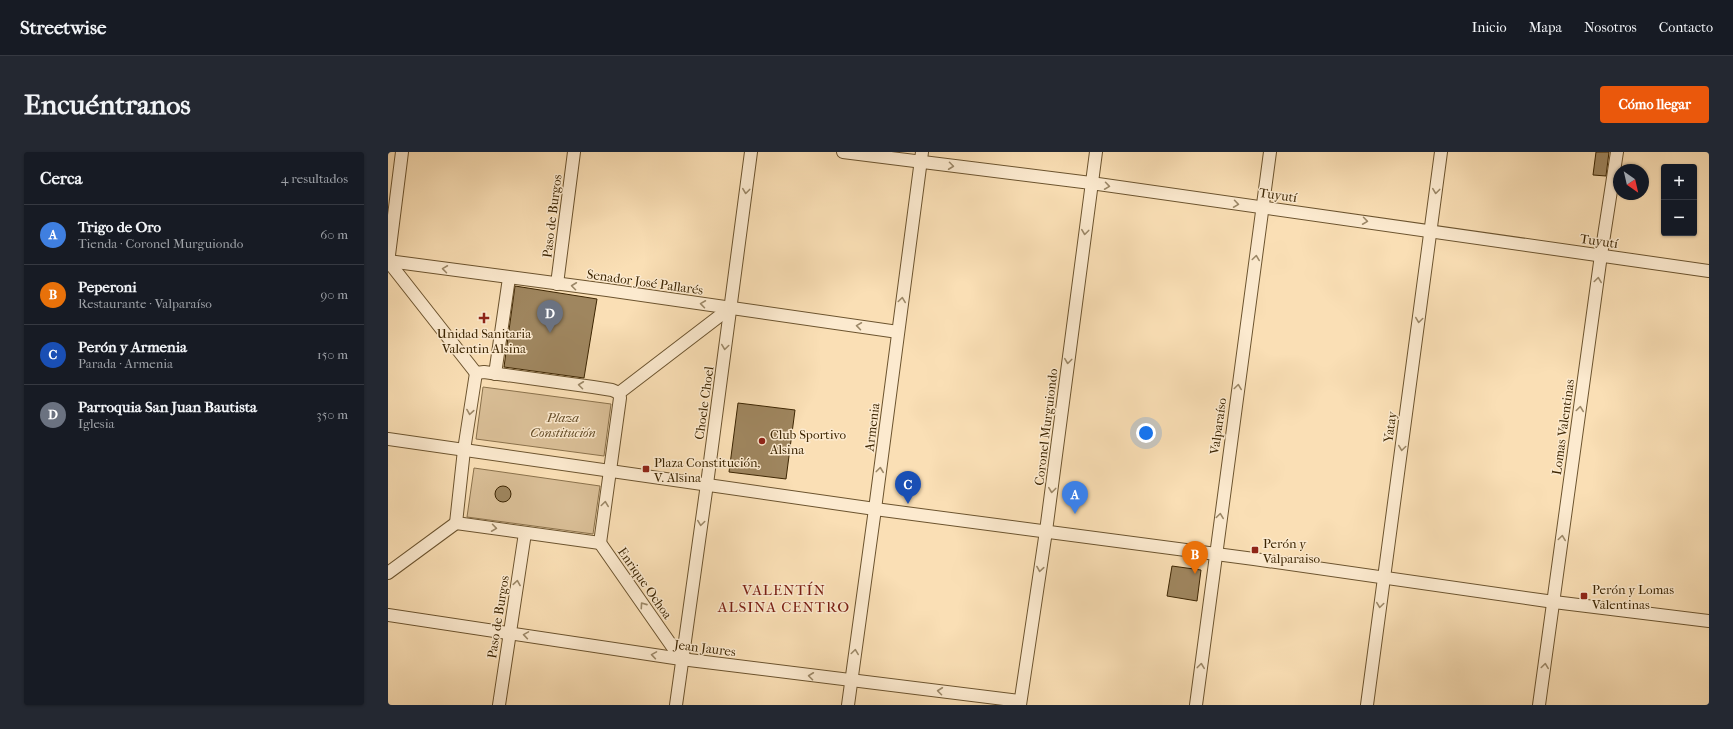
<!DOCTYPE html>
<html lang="es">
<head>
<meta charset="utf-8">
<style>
	:root { --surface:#171b24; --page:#242831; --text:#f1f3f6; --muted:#9ea1a6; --line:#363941; --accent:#ea580c }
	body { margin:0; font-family:"IM FELL French Canon",serif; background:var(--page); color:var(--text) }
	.controls { position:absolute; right:12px; top:12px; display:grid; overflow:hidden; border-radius:4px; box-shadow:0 1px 3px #0004 }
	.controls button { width:36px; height:36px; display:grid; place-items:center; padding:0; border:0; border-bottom:1px solid var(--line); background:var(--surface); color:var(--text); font:20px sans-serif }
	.compass { position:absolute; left:1225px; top:12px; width:36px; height:36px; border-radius:50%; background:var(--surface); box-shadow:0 1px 3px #0004; rotate:146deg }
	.you { position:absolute; left:758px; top:281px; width:14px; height:14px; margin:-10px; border:3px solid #fff; border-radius:50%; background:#1a73e8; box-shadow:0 0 0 6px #1a73e833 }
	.badge { display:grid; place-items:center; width:26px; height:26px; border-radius:50%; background:var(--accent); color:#fff; font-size:13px; font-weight:700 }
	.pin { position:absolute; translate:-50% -33px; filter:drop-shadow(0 1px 2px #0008) }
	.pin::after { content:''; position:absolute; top:21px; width:14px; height:12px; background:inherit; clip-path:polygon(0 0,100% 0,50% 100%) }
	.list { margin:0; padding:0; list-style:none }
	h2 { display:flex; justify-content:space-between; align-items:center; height:52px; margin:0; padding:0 16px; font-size:17px }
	h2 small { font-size:13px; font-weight:400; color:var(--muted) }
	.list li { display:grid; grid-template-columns:26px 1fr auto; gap:12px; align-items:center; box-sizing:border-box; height:60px; padding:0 16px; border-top:1px solid var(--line) }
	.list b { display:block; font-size:15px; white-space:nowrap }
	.list p { margin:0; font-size:13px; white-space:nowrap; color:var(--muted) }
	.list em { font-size:13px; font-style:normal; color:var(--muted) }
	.map { position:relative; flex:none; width:1321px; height:553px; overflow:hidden; border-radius:4px }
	header { display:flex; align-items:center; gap:24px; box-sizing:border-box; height:56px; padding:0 20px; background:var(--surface); border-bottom:1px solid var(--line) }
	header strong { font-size:19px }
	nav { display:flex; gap:22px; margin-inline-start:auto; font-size:14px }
	.intro { display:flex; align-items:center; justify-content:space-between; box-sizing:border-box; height:96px; padding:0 24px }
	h1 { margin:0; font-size:28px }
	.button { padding:10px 18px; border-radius:4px; background:var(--accent); color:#fff; font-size:14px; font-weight:700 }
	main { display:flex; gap:24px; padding:0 24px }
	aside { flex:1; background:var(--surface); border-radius:4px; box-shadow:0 1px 3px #0004 }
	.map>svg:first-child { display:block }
</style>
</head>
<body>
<header>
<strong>Streetwise</strong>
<nav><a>Inicio</a><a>Mapa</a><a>Nosotros</a><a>Contacto</a></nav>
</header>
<div class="intro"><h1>Encuéntranos</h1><a class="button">Cómo llegar</a></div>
<main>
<aside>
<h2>Cerca<small>4 resultados</small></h2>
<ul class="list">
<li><span class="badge" style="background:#3f7fe0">A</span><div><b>Trigo de Oro</b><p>Tienda · Coronel Murguiondo</p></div><em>60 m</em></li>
<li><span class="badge" style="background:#e8710a">B</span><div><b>Peperoni</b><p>Restaurante · Valparaíso</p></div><em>90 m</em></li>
<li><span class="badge" style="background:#1a4fb4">C</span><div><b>Perón y Armenia</b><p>Parada · Armenia</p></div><em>150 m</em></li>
<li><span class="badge" style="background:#6b7280">D</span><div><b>Parroquia San Juan Bautista</b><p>Iglesia</p></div><em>350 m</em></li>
</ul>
</aside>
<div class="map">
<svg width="1321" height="553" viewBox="0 0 1321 553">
	<rect width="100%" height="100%" fill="#fadfb5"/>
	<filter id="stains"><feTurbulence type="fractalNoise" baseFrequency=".005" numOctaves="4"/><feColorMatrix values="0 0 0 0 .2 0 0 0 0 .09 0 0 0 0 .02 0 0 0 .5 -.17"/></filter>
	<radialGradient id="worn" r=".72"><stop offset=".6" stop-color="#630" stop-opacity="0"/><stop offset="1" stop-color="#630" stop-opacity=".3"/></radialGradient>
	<g fill="#dabf97" stroke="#8b724c">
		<polygon points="95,235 223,252 216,304 88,287"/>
		<polygon points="86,316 212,334 205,382 79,365"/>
	</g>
	<g fill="#9f865f" stroke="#3c2502">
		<polygon points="1208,0 1221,0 1218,24 1205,23"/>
		<polygon points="127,134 209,147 196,226 116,215"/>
		<polygon points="350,251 407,258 398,327 341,320"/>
		<circle cx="115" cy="342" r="8"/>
		<polygon points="784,414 813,418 809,449 779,444"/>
	</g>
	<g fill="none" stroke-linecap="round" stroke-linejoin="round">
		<g stroke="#6c542f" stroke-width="14">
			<g id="minor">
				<polyline points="455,0 703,31 1321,119"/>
				<polyline points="0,109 219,138 510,180"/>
				<polyline points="0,109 88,221"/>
				<polyline points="0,111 14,0"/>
				<polyline points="169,132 186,0"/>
				<polyline points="88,221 96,220 205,235 224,238 231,241"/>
				<polyline points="107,222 121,126"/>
				<polyline points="231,241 342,156"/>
				<polyline points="0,287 487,357 866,407 1166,450 1321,469"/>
				<polyline points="68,371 76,298 88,221"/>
				<polyline points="68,371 212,391"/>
				<polyline points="212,391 232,246 231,241"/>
				<polyline points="212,391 293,507"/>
				<polyline points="0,421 68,371"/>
				<polyline points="0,463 293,507 632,549"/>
				<polyline points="111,553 137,381"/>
				<polyline points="288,553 319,332 363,0"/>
				<polyline points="460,553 487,357 534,0"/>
				<polyline points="632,553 658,379 708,0"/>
				<polyline points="808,553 882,0"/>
				<polyline points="979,553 1053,0"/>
				<polyline points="1151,553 1213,103 1229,0"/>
			</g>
		</g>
		<use href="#minor" stroke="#fceacf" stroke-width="12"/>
	</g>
	<defs><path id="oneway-chevron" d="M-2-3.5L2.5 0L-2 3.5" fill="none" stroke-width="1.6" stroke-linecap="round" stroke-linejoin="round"/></defs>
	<g stroke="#9c8868">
		<use href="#oneway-chevron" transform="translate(563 14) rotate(7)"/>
		<use href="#oneway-chevron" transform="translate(719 34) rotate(8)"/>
		<use href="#oneway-chevron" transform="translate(358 39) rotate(97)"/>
		<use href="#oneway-chevron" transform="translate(1048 39) rotate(97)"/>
		<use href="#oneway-chevron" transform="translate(848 52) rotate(8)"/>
		<use href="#oneway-chevron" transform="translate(977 69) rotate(8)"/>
		<use href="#oneway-chevron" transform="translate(697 80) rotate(97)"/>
		<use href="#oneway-chevron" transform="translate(868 106) rotate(-82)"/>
		<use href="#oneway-chevron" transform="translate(57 117) rotate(-172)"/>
		<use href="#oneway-chevron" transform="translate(1210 128) rotate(-82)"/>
		<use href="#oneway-chevron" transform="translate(186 134) rotate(-173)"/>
		<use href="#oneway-chevron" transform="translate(514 148) rotate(-82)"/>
		<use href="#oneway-chevron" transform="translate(315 152) rotate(-172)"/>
		<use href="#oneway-chevron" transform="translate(1031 168) rotate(98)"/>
		<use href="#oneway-chevron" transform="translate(471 174) rotate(-172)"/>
		<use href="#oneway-chevron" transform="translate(337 195) rotate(98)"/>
		<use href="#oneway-chevron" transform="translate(680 209) rotate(97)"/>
		<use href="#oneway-chevron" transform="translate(193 233) rotate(-173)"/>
		<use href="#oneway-chevron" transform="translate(850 235) rotate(-82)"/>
		<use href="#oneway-chevron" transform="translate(1192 257) rotate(-82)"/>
		<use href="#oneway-chevron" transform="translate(82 260) rotate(99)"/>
		<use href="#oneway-chevron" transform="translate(1014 296) rotate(98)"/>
		<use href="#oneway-chevron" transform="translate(492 318) rotate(-83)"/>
		<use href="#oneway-chevron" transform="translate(664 338) rotate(97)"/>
		<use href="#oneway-chevron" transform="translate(217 352) rotate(-82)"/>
		<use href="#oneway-chevron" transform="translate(832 364) rotate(-82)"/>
		<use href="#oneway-chevron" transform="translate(313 371) rotate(98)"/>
		<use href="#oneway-chevron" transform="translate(106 376) rotate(8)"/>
		<use href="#oneway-chevron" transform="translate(1174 386) rotate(-82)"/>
		<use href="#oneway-chevron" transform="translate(652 417) rotate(99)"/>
		<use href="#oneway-chevron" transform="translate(129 431) rotate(-81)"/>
		<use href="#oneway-chevron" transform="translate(255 453) rotate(-125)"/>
		<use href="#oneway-chevron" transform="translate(992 453) rotate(98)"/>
		<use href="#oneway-chevron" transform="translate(138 483) rotate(-171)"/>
		<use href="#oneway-chevron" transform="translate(467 500) rotate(-82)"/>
		<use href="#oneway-chevron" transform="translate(266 503) rotate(-171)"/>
		<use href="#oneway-chevron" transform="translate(813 514) rotate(-83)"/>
		<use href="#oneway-chevron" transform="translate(1157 514) rotate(-82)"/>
		<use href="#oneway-chevron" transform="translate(423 524) rotate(-173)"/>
		<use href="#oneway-chevron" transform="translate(552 539) rotate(-173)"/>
	</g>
	<g fill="#8f2418" stroke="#fceacf" stroke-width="1.5">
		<path d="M94 160h4v4h4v4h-4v4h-4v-4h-4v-4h4z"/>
		<circle cx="374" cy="289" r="4"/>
		<rect x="254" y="313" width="8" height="8" rx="2"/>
		<rect x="863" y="394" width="8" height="8" rx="2"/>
		<rect x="1192" y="440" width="8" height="8" rx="2"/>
	</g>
	<g text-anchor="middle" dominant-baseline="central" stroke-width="3" stroke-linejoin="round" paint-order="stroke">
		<g font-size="13" fill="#3c2502" stroke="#fceacf">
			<text transform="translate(890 43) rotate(8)">Tuyutí</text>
			<text transform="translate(164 64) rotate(-83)">Paso de Burgos</text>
			<text transform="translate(1211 89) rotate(8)">Tuyutí</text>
			<text transform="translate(257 130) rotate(8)">Senador José Pallarés</text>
			<text transform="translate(316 251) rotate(-82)">Choele Choel</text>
			<text transform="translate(830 274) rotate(-82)">Valparaíso</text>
			<text transform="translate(484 275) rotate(-83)">Armenia</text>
			<text transform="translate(658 275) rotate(-83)">Coronel Murguiondo</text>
			<text transform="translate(1002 275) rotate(-82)">Yatay</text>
			<text transform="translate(1175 275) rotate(-82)">Lomas Valentinas</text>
			<text transform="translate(257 431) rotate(55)">Enrique Ochoa</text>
			<text transform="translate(110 465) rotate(-81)">Paso de Burgos</text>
			<text transform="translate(317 496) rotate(7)">Jean Jaures</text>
		</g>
		<g font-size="13" fill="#3c2502" stroke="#fceacf" text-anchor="start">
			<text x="96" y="181" text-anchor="middle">Unidad Sanitaria<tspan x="96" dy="15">Valentin Alsina</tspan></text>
			<text x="382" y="282">Club Sportivo<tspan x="382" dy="15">Alsina</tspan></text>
			<text x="266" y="310">Plaza Constitución,<tspan x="266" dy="15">V. Alsina</tspan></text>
			<text x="875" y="391">Perón y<tspan x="875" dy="15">Valparaiso</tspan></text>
			<text x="1204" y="437">Perón y Lomas<tspan x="1204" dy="15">Valentinas</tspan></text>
		</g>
		<g font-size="13" font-style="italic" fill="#644c27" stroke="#fceacf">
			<text x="175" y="265">Plaza<tspan x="175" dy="15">Constitución</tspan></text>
		</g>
		<g font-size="15" letter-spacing="1" fill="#7a1f14" stroke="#fceacf">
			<text x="396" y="438">VALENTÍN<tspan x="396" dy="17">ALSINA CENTRO</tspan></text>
		</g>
	</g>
	<rect width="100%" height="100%" filter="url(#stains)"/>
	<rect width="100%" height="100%" fill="url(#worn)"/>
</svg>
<div class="controls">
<button>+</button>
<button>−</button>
</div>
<svg class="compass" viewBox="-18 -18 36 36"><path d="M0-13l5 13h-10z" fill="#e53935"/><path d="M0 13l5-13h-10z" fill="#9ea1a6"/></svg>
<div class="you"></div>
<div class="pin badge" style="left:687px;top:362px;background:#3f7fe0">A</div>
<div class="pin badge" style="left:807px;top:422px;background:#e8710a">B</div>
<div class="pin badge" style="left:520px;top:352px;background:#1a4fb4">C</div>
<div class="pin badge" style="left:162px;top:181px;background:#6b7280">D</div>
</div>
</main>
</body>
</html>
